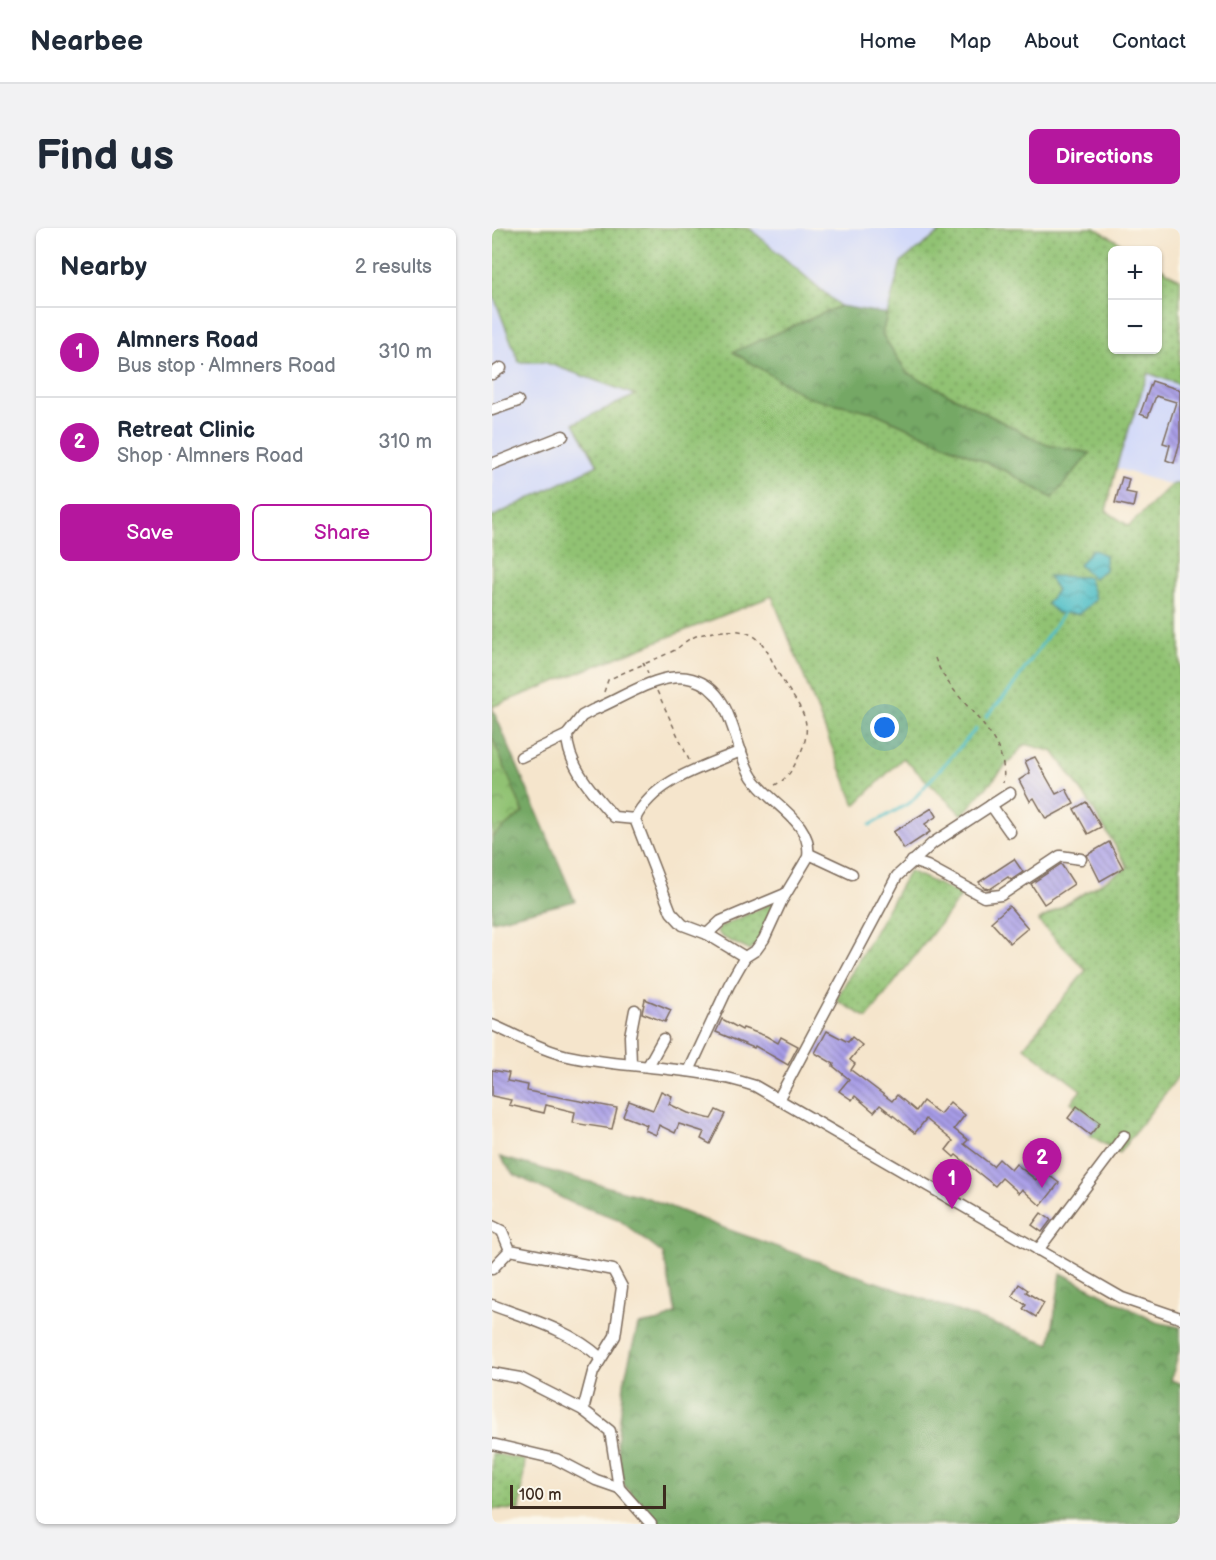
<!DOCTYPE html>
<html lang="en">
<head>
<meta charset="utf-8">
<style>
	:root { --surface:#fff; --page:#f2f2f3; --text:#1f2937; --muted:#747a83; --line:#e0e1e3; --accent:#b5179e }
	body { margin:0; font-family:"Balsamiq Sans",sans-serif; background:var(--page); color:var(--text) }
	.controls { position:absolute; right:18px; top:18px; display:grid; overflow:hidden; border-radius:9px; box-shadow:0 2px 4px #0004 }
	.controls button { width:54px; height:54px; display:grid; place-items:center; padding:0; border:0; border-bottom:2px solid var(--line); background:var(--surface); color:var(--text); font:30px sans-serif }
	.scale { position:absolute; left:18px; bottom:15px; width:156px; box-sizing:border-box; padding-left:6px; border:3px solid #3b2a1e; border-top:0; font-size:16px; line-height:21px; white-space:nowrap; color:#3b2a1e; -webkit-text-stroke:4px #fbf7ec; paint-order:stroke }
	.you { position:absolute; left:393px; top:500px; width:21px; height:21px; margin:-15px; border:4px solid #fff; border-radius:50%; background:#1a73e8; box-shadow:0 0 0 9px #1a73e833 }
	.badge { display:grid; place-items:center; width:39px; height:39px; border-radius:50%; background:var(--accent); color:#fff; font-size:20px; font-weight:700 }
	.pin { position:absolute; translate:-50% -50px; filter:drop-shadow(0 2px 3px #0008) }
	.pin::after { content:''; position:absolute; top:32px; width:21px; height:18px; background:inherit; clip-path:polygon(0 0,100% 0,50% 100%) }
	.list { margin:0; padding:0; list-style:none }
	h2 { display:flex; justify-content:space-between; align-items:center; height:78px; margin:0; padding:0 24px; font-size:26px }
	h2 small { font-size:20px; font-weight:400; color:var(--muted) }
	.list li { display:grid; grid-template-columns:39px 1fr auto; gap:18px; align-items:center; box-sizing:border-box; height:90px; padding:0 24px; border-top:2px solid var(--line) }
	.list b { display:block; font-size:22px; white-space:nowrap }
	.list p { margin:0; font-size:20px; white-space:nowrap; color:var(--muted) }
	.list em { font-size:20px; font-style:normal; color:var(--muted) }
	.actions { display:flex; gap:12px; padding:18px 24px }
	.actions a { flex:1; padding:14px 0; border:2px solid var(--accent); border-radius:9px; text-align:center; font-size:21px; color:var(--accent) }
	.actions .main { background:var(--accent); color:#fff }
	.map { position:relative; flex:none; width:688px; height:1296px; overflow:hidden; border-radius:9px }
	header { display:flex; align-items:center; gap:36px; box-sizing:border-box; height:84px; padding:0 30px; background:var(--surface); border-bottom:2px solid var(--line) }
	header strong { font-size:28px }
	nav { display:flex; gap:33px; margin-inline-start:auto; font-size:21px }
	.intro { display:flex; align-items:center; justify-content:space-between; box-sizing:border-box; height:144px; padding:0 36px }
	h1 { margin:0; font-size:42px }
	.button { padding:15px 27px; border-radius:9px; background:var(--accent); color:#fff; font-size:21px; font-weight:700 }
	main { display:flex; gap:36px; padding:0 36px }
	aside { flex:1; background:var(--surface); border-radius:9px; box-shadow:0 2px 4px #0004 }
	.map>svg:first-child { display:block }
</style>
</head>
<body>
<header>
<strong>Nearbee</strong>
<nav><a>Home</a><a>Map</a><a>About</a><a>Contact</a></nav>
</header>
<div class="intro"><h1>Find us</h1><a class="button">Directions</a></div>
<main>
<aside>
<h2>Nearby<small>2 results</small></h2>
<ul class="list">
<li><span class="badge">1</span><div><b>Almners Road</b><p>Bus stop · Almners Road</p></div><em>310 m</em></li>
<li><span class="badge">2</span><div><b>Retreat Clinic</b><p>Shop · Almners Road</p></div><em>310 m</em></li>
</ul>
<div class="actions"><a class="main">Save</a><a>Share</a></div>
</aside>
<div class="map">
<svg width="688" height="1296" viewBox="0 0 688 1296">
	<defs>
		<pattern id="grass-dots" width="8" height="8" patternUnits="userSpaceOnUse" patternTransform="scale(1.5)"><rect width="8" height="8" fill="#91c273"/><path d="M2 2h.1M6 6h.1" fill="none" stroke="#789e5e" stroke-width="1.8" stroke-linecap="round"/></pattern>
		<pattern id="forest-crowns" width="20" height="18" patternUnits="userSpaceOnUse" patternTransform="scale(1.5)"><rect width="20" height="18" fill="#74a865"/><path d="M2 6a3 3 0 1 1 6 0M12 15a3 3 0 1 1 6 0" fill="none" stroke="#608953"/></pattern>
		<pattern id="park-crowns" width="20" height="18" patternUnits="userSpaceOnUse" patternTransform="scale(1.5)"><rect width="20" height="18" fill="#91c273"/><path d="M2 6a3 3 0 1 1 6 0M12 15a3 3 0 1 1 6 0" fill="none" stroke="#789e5e"/></pattern>
		<pattern id="water-waves" width="16" height="10" patternUnits="userSpaceOnUse" patternTransform="scale(1.5)"><rect width="16" height="10" fill="#52c0c7"/><path d="M0 5q4-4 8 0t8 0" fill="none" stroke="#459ca1"/></pattern>
		<pattern id="building-back-hatch" width="6" height="6" patternUnits="userSpaceOnUse" patternTransform="scale(1.5)"><rect width="6" height="6" fill="#a79ce7"/><path d="M-1 5l2 2M0 0l6 6M5-1l2 2" fill="none" stroke="#897fbb"/></pattern>
	</defs>
	<rect width="100%" height="100%" fill="#fbf7ec"/>
	<filter id="ink" filterUnits="userSpaceOnUse"><feTurbulence type="fractalNoise" baseFrequency=".0167" numOctaves="2"/><feDisplacementMap in="SourceGraphic" scale="12" xChannelSelector="R" yChannelSelector="G"/><feConvolveMatrix kernelMatrix="1 2 1 2 8 2 1 2 1" color-interpolation-filters="sRGB"/></filter>
	<filter id="wash" filterUnits="userSpaceOnUse"><feTurbulence type="fractalNoise" baseFrequency=".008" numOctaves="4" result="noise"/><feDisplacementMap in="SourceGraphic" scale="24" xChannelSelector="R" yChannelSelector="G"/><feGaussianBlur stdDeviation="1.35" result="paint"/><feColorMatrix in="noise" values="0 0 0 0 0 0 0 0 0 0 0 0 0 0 0 0 0 1.4 0 .05"/><feComposite in="paint" operator="in"/></filter>
	<g filter="url(#wash)">
		<rect width="100%" height="100%" fill="#f5e5cc"/>
		<g fill="#d2d9f9">
			<polygon points="257,0 454,0 409,34 395,86 348,78"/>
			<polygon points="0,64 27,133 52,134 145,167 106,237 0,289"/>
			<polygon points="656,144 688,157 688,255 679,257 624,240"/>
		</g>
		<g fill="url(#grass-dots)" stroke="#667648" stroke-width="1.5" fill-rule="evenodd">
			<path d="M 0,0 L 257,0 L 348,78 L 243,124 L 315,169 L 381,184 L 516,244 L 560,270 L 598,225 L 555,217 L 415,145 L 390,106 L 409,34 L 454,0 L 603,0 L 640,22 L 620,22 L 620,122 L 666,122 L 666,38 L 688,52 L 688,157 L 656,145 L 626,233 L 614,283 L 637,298 L 679,257 L 688,255 L 688,846 L 627,925 L 598,907 L 607,895 L 579,874 L 589,862 L 532,819 L 594,742 L 546,693 L 636,639 L 595,571 L 562,524 L 533,516 L 470,587 L 411,530 L 363,577 L 280,368 L 0,479 L 0,289 L 106,237 L 82,195 L 144,167 L 52,134 L 27,134 L 0,64 ZM 557,348 L 587,386 L 555,376 L 565,362 Z"/>
			<polygon points="417,643 470,667 375,790 344,772"/>
			<polygon points="284,673 266,715 257,722 230,709 225,704 228,699"/>
			<polygon points="0,1225 33,1232 28,1282 0,1281"/>
		</g>
		<g fill="url(#forest-crowns)" stroke="#586942" stroke-width="1.5">
			<polygon points="348,78 395,86 390,106 415,145 555,217 598,225 560,270 516,244 381,184 315,169 241,124"/>
			<polygon points="0,479 83,673 0,693 0,609 31,584 0,509"/>
			<polygon points="8,929 156,970 232,1000 558,1116 569,1045 664,1094 688,1099 688,1120 679,1152 688,1155 688,1296 168,1296 132,1258 125,1215 133,1149 146,1097 169,1093 184,1085 171,1026 126,991 80,975 21,946"/>
		</g>
		<polygon fill="url(#park-crowns)" stroke="#667648" stroke-width="1.5" points="0,509 31,584 0,609"/>
		<g fill="url(#water-waves)" stroke="#467572" stroke-width="1.5">
			<polygon points="600,321 613,327 613,342 601,350 587,337"/>
			<polygon points="556,348 596,349 604,371 587,386 565,385 555,376 565,362"/>
		</g>
		<g fill="none" stroke-linecap="round" stroke-linejoin="round">
			<g stroke="#52c0c7" stroke-width="3">
				<polyline points="494,489 518,462 571,386"/>
				<polyline points="378,597 419,574 484,501"/>
			</g>
		</g>
		<g id="blocks">
			<g fill="url(#building-back-hatch)">
				<polygon points="660,153 688,162 688,214 682,235 674,232 678,217 671,215 684,174 664,168 656,189 648,186"/>
				<polygon points="630,249 637,251 634,264 644,266 641,279 623,275"/>
				<polygon points="543,529 564,566 574,561 582,576 554,591 542,570 538,573 527,552 538,545 533,533"/>
				<polygon points="594,574 609,599 596,606 582,581"/>
				<polygon points="440,580 445,588 433,596 438,604 412,621 401,604"/>
				<polygon points="617,614 631,640 608,653 595,627"/>
				<polygon points="522,631 531,644 519,652 516,649 498,661 492,660 487,654"/>
				<polygon points="569,636 582,656 552,676 539,656"/>
				<polygon points="517,678 536,700 518,715 499,694"/>
				<polygon points="153,771 179,782 173,794 150,785"/>
				<polygon points="230,791 250,802 251,800 274,808 286,815 289,809 306,818 296,837 263,818 262,820 224,804"/>
				<polygon points="335,803 356,814 360,809 370,817 358,832 363,836 359,842 400,873 405,867 424,883 431,873 448,886 458,874 473,887 462,901 476,912 472,916 501,938 507,931 519,942 524,936 544,952 551,943 567,955 549,978 530,961 527,965 510,950 503,958 464,927 462,929 454,922 461,913 434,891 423,905 388,877 382,884 363,868 360,872 347,863 357,851 341,838 342,836 323,825"/>
				<polygon points="0,842 17,845 15,853 36,857 35,863 125,880 120,901 81,895 83,884 54,877 52,885 17,877 19,872 0,868"/>
				<polygon points="169,863 180,868 177,876 196,885 219,891 224,882 233,886 218,916 209,911 212,904 187,896 183,905 167,897 164,907 153,902 155,897 131,888 137,873 161,882"/>
				<polygon points="585,878 608,895 598,907 576,890"/>
				<polygon points="549,985 559,992 550,1004 540,997"/>
				<polygon points="527,1056 536,1062 534,1064 552,1075 544,1089 531,1081 534,1077 520,1068"/>
			</g>
		</g>
	</g>
	<g filter="url(#ink)">
		<use href="#blocks" fill-opacity="0" stroke="#7c6b5b" stroke-width="1.5"/>
		<g fill="none" stroke-linecap="round" stroke-linejoin="round">
			<g stroke="#7c6b5b" stroke-width="13">
				<g id="minor">
					<polyline points="0,146 9,140"/>
					<polyline points="0,182 26,173"/>
					<polyline points="0,236 71,208"/>
					<path d="M 249,523 C 211,539 162,552 143,591 L 179,684 L 191,697 L 215,706 L 253,729"/>
					<polyline points="29,529 75,507"/>
					<polyline points="499,577 518,604"/>
					<path d="M 143,591 L 122,589 C 103,568 75,537 75,507 L 90,488 L 101,482 C 130,471 168,442 200,451 C 243,463 240,518 260,549 C 277,576 321,592 316,629 L 289,674 L 272,711 L 264,722 L 253,729 L 237,757 L 197,843"/>
					<polyline points="317,626 360,646"/>
					<polyline points="420,633 435,638 492,669 509,667 568,628 589,631"/>
					<polyline points="215,706 229,693 293,666"/>
					<path d="M 0,797 C 26,808 53,824 81,829 C 142,841 204,838 263,858 L 630,1070 L 688,1090"/>
					<polyline points="139,836 138,808 143,782"/>
					<polyline points="156,838 171,811"/>
					<polyline points="286,872 405,648 441,615 518,565"/>
					<polyline points="0,998 10,1003 18,1022 121,1042 130,1059 123,1108 101,1144 91,1182 118,1203 127,1260 159,1296"/>
					<polyline points="546,1022 632,908"/>
					<polyline points="0,1041 18,1022"/>
					<path d="M 0,1077 C 38,1091 78,1102 109,1130"/>
					<polyline points="0,1145 28,1150 91,1182"/>
					<polyline points="0,1216 64,1231 104,1252 127,1260"/>
				</g>
			</g>
			<g stroke="#7c6b5b" stroke-width="1.5" stroke-dasharray="4.5 4.5" stroke-linecap="butt">
				<path d="M 443,430 C 458,474 519,504 511,555"/>
				<polyline points="151,434 156,445"/>
				<polyline points="165,463 197,532"/>
				<path d="M 112,464 L 116,452 C 138,441 161,433 183,422 C 189,418 195,411 202,409 C 213,404 236,402 247,403 C 274,407 276,429 288,448 C 306,479 326,492 306,530 C 300,543 295,551 283,557"/>
			</g>
			<use href="#minor" stroke="#fff" stroke-width="10"/>
		</g>
	</g>
</svg>
<div class="controls">
<button>+</button>
<button>−</button>
</div>
<div class="scale">100 m</div>
<div class="you"></div>
<div class="pin badge" style="left:460px;top:981px">1</div>
<div class="pin badge" style="left:550px;top:960px">2</div>
</div>
</main>
</body>
</html>
